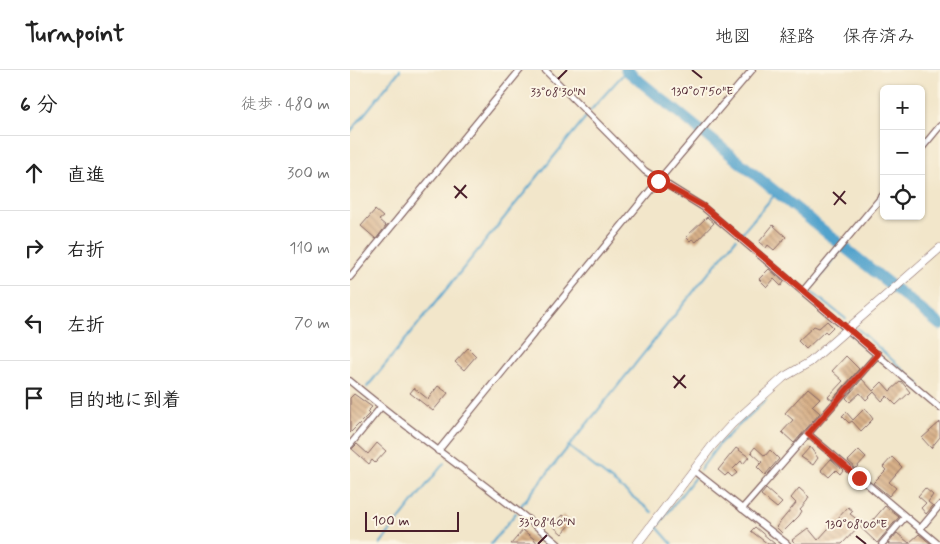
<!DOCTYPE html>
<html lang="ja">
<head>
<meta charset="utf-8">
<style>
	:root { --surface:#fff; --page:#f2f2f2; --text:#222; --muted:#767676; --line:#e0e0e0 }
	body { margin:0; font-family:Mynerve,"Klee One",sans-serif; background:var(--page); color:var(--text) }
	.controls { position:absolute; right:15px; top:15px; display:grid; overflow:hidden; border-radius:8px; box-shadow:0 1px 4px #0004 }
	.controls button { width:45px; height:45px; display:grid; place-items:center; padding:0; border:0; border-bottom:1px solid var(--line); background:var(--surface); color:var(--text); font:25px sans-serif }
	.scale { position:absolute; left:15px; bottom:12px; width:94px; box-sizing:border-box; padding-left:5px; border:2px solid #4a1f2b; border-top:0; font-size:14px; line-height:18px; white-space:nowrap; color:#4a1f2b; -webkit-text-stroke:4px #fcf5e5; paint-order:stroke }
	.stop { position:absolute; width:15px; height:15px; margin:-11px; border:4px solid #c8321e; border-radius:50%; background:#fff }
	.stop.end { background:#c8321e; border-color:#fff; box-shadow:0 1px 5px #0008 }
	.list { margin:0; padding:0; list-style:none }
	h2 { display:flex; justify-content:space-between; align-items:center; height:65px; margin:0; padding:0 20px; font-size:21px }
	h2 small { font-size:16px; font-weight:400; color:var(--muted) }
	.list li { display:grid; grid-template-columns:32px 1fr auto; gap:15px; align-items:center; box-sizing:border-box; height:75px; padding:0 20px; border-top:1px solid var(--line) }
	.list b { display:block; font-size:19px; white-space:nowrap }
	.list em { font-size:16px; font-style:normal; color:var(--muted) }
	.icon { flex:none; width:28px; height:28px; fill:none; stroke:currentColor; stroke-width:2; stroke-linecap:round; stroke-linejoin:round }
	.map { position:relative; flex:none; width:590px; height:474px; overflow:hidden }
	header { display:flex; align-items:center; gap:30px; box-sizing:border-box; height:70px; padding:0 25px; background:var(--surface); border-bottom:1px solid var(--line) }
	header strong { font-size:24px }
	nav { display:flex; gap:28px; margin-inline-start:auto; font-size:18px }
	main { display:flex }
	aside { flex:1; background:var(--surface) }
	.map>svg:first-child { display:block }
</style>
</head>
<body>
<header>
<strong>Turnpoint</strong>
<nav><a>地図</a><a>経路</a><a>保存済み</a></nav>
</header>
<main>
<aside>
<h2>6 分<small>徒歩 · 480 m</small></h2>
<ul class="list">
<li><svg class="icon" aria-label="ahead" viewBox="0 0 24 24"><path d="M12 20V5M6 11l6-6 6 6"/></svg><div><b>直進</b></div><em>300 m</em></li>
<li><svg class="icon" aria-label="right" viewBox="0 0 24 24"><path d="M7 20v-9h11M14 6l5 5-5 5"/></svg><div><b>右折</b></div><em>110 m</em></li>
<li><svg class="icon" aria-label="left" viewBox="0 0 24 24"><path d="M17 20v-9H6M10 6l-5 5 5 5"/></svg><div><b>左折</b></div><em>70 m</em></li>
<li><svg class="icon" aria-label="arrive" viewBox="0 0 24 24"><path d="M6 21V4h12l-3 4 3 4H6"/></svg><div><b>目的地に到着</b></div></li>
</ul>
</aside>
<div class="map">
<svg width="590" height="474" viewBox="0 0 590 474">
	<defs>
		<pattern id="building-back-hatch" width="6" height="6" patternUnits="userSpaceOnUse" patternTransform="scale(1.25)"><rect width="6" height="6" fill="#d8b189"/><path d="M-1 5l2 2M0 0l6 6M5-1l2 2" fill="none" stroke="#b18f70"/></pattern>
	</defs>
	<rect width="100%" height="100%" fill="#fcf5e5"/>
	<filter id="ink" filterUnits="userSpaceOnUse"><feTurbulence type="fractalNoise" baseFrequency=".02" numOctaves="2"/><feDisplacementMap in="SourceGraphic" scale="10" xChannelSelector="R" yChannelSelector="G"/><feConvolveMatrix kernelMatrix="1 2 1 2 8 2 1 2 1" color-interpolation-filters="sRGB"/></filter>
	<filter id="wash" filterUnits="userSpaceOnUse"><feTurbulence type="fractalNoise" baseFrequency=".0096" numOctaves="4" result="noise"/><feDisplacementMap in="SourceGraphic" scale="20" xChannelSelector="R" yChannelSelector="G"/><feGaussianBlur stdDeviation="1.12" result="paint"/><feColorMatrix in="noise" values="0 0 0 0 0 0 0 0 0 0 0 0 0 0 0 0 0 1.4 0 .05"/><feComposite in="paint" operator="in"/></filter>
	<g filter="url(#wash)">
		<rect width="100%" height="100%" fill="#f2e6ca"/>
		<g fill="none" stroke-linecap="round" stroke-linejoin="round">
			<g stroke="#52a3cc" stroke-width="2">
				<polyline points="240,41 277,0"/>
				<polyline points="0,62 50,0"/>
				<polyline points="391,164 427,122"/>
				<polyline points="494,177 459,220 496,249"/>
				<polyline points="507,258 570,315"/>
				<polyline points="17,317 236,47"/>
				<polyline points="218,376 302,442"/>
				<polyline points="350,400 370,373 416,330"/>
				<polyline points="170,437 386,169"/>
				<polyline points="30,474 94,393"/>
				<polyline points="141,474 166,443"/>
				<polyline points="322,474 307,457 345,407"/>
			</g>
			<polyline stroke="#52a3cc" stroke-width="11" points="276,0 590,255"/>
		</g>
		<g id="blocks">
			<g fill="url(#building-back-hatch)">
				<polygon points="25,140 33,147 29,150 36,156 26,169 11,156"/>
				<polygon points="357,147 364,153 346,172 342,169 340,171 336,167"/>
				<polygon points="423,155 436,167 424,180 418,175 416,178 409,172"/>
				<polygon points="419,199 434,212 431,216 424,209 417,217 409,209"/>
				<polygon points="477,251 483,257 477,263 475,261 456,279 448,271 464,256 469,258"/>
				<polygon points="118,278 126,286 114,300 105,292"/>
				<polygon points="496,286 509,299 482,330 478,327 493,311 482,301"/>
				<polygon points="512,309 523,321 532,312 540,321 551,311 560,322 546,335 537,326 532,331 524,322 516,330 510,323 500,332 496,328"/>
				<polygon points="88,316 98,323 83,341 60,323 64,318 78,329"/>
				<polygon points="458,318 470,328 462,336 470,343 444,373 432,362 443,350 435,343"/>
				<polygon points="4,324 22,337 17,342 19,344 0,363 0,328"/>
				<polygon points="515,338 523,349 511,361 502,351 499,353 492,346 496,342 503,350"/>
				<polygon points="590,352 590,367 581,378 572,368"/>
				<polygon points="27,373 36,381 25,393 22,390 19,394 2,379 7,374 18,384"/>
				<polygon points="405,377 415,386 420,380 429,389 415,405 407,397 412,392 401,382"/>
				<polygon points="460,377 468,388 463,395 451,387"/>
				<polygon points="386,378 399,387 393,394 391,391 383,399 387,403 382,407 378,403 375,406 368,400"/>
				<polygon points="509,380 516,387 506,398 498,391"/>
				<polygon points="542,387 552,397 539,412 546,418 539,426 523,413 536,400 533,397"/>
				<polygon points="481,389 493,400 490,404 486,400 479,407 471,400"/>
				<polygon points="449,418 459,427 457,431 450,439 452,441 449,446 432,463 426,457 446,433 441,428"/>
				<polygon points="575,418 583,425 578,432 583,436 576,444 571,438 576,433 568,426"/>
				<polygon points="416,419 432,433 427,438 411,425"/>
				<polygon points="535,436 549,447 527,473 509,456 492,474 446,474 442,470 458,458 468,470 498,437 503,441 500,444 517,457"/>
				<polygon points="213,445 222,453 212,464 203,456"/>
				<polygon points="405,457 425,474 418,474 401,461"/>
				<polygon points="173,460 184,469 188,474 161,474"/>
				<polygon points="547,463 559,473 569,464 581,474 538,474"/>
			</g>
		</g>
	</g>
	<g filter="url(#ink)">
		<use href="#blocks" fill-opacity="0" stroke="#856563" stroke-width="1"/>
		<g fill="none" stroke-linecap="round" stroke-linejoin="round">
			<g stroke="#856563" stroke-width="8">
				<g id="street">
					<polyline points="195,0 295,101 353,137 590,338"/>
					<polyline points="571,79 590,56"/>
					<polyline points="0,207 170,0"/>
					<polyline points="453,221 534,124"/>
					<path d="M 0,311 C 68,368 141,417 208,474"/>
					<polyline points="458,364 588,474"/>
					<polyline points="0,375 31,337"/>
					<polyline points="88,381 308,111 402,0"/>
					<polyline points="343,400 437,474"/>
					<polyline points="392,439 528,284"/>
					<polyline points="570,459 590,435"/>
					<polyline points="532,474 555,447"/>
				</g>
			</g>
			<g stroke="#856563" stroke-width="9">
				<polyline id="secondary" points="287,474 362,376 382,354 434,307 460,292 590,178"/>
			</g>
			<use href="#street" stroke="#fff" stroke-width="5.5"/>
			<use href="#secondary" stroke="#fff" stroke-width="8"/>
		</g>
	</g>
	<g fill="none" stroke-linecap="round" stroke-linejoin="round" filter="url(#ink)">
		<polyline stroke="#c8321e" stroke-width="6" points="308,111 353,136 528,284 458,364 509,408"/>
	</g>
	<path fill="none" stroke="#4a1f2b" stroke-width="2" d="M 342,0 L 352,8M 208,9 L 217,0M 104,116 L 117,128M 483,122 L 496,134M 105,128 L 116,115M 484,135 L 495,121M 323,306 L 336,318M 324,318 L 335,305M 506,466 L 516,474M 188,474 L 197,465"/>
	<g font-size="12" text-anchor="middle" fill="#4a1f2b" stroke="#fcf5e5" stroke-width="4" stroke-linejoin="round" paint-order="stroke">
		<text x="352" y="25">130°07'50"E</text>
		<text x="208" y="26">33°08'30"N</text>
		<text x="197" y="456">33°08'40"N</text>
		<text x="506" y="458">130°08'00"E</text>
	</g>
</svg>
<div class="controls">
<button>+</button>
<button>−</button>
<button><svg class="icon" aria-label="locate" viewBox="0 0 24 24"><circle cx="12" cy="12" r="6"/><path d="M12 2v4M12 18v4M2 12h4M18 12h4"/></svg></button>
</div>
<div class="scale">100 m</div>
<div class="stop" style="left:308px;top:111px"></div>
<div class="stop end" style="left:509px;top:408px"></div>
</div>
</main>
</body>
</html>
